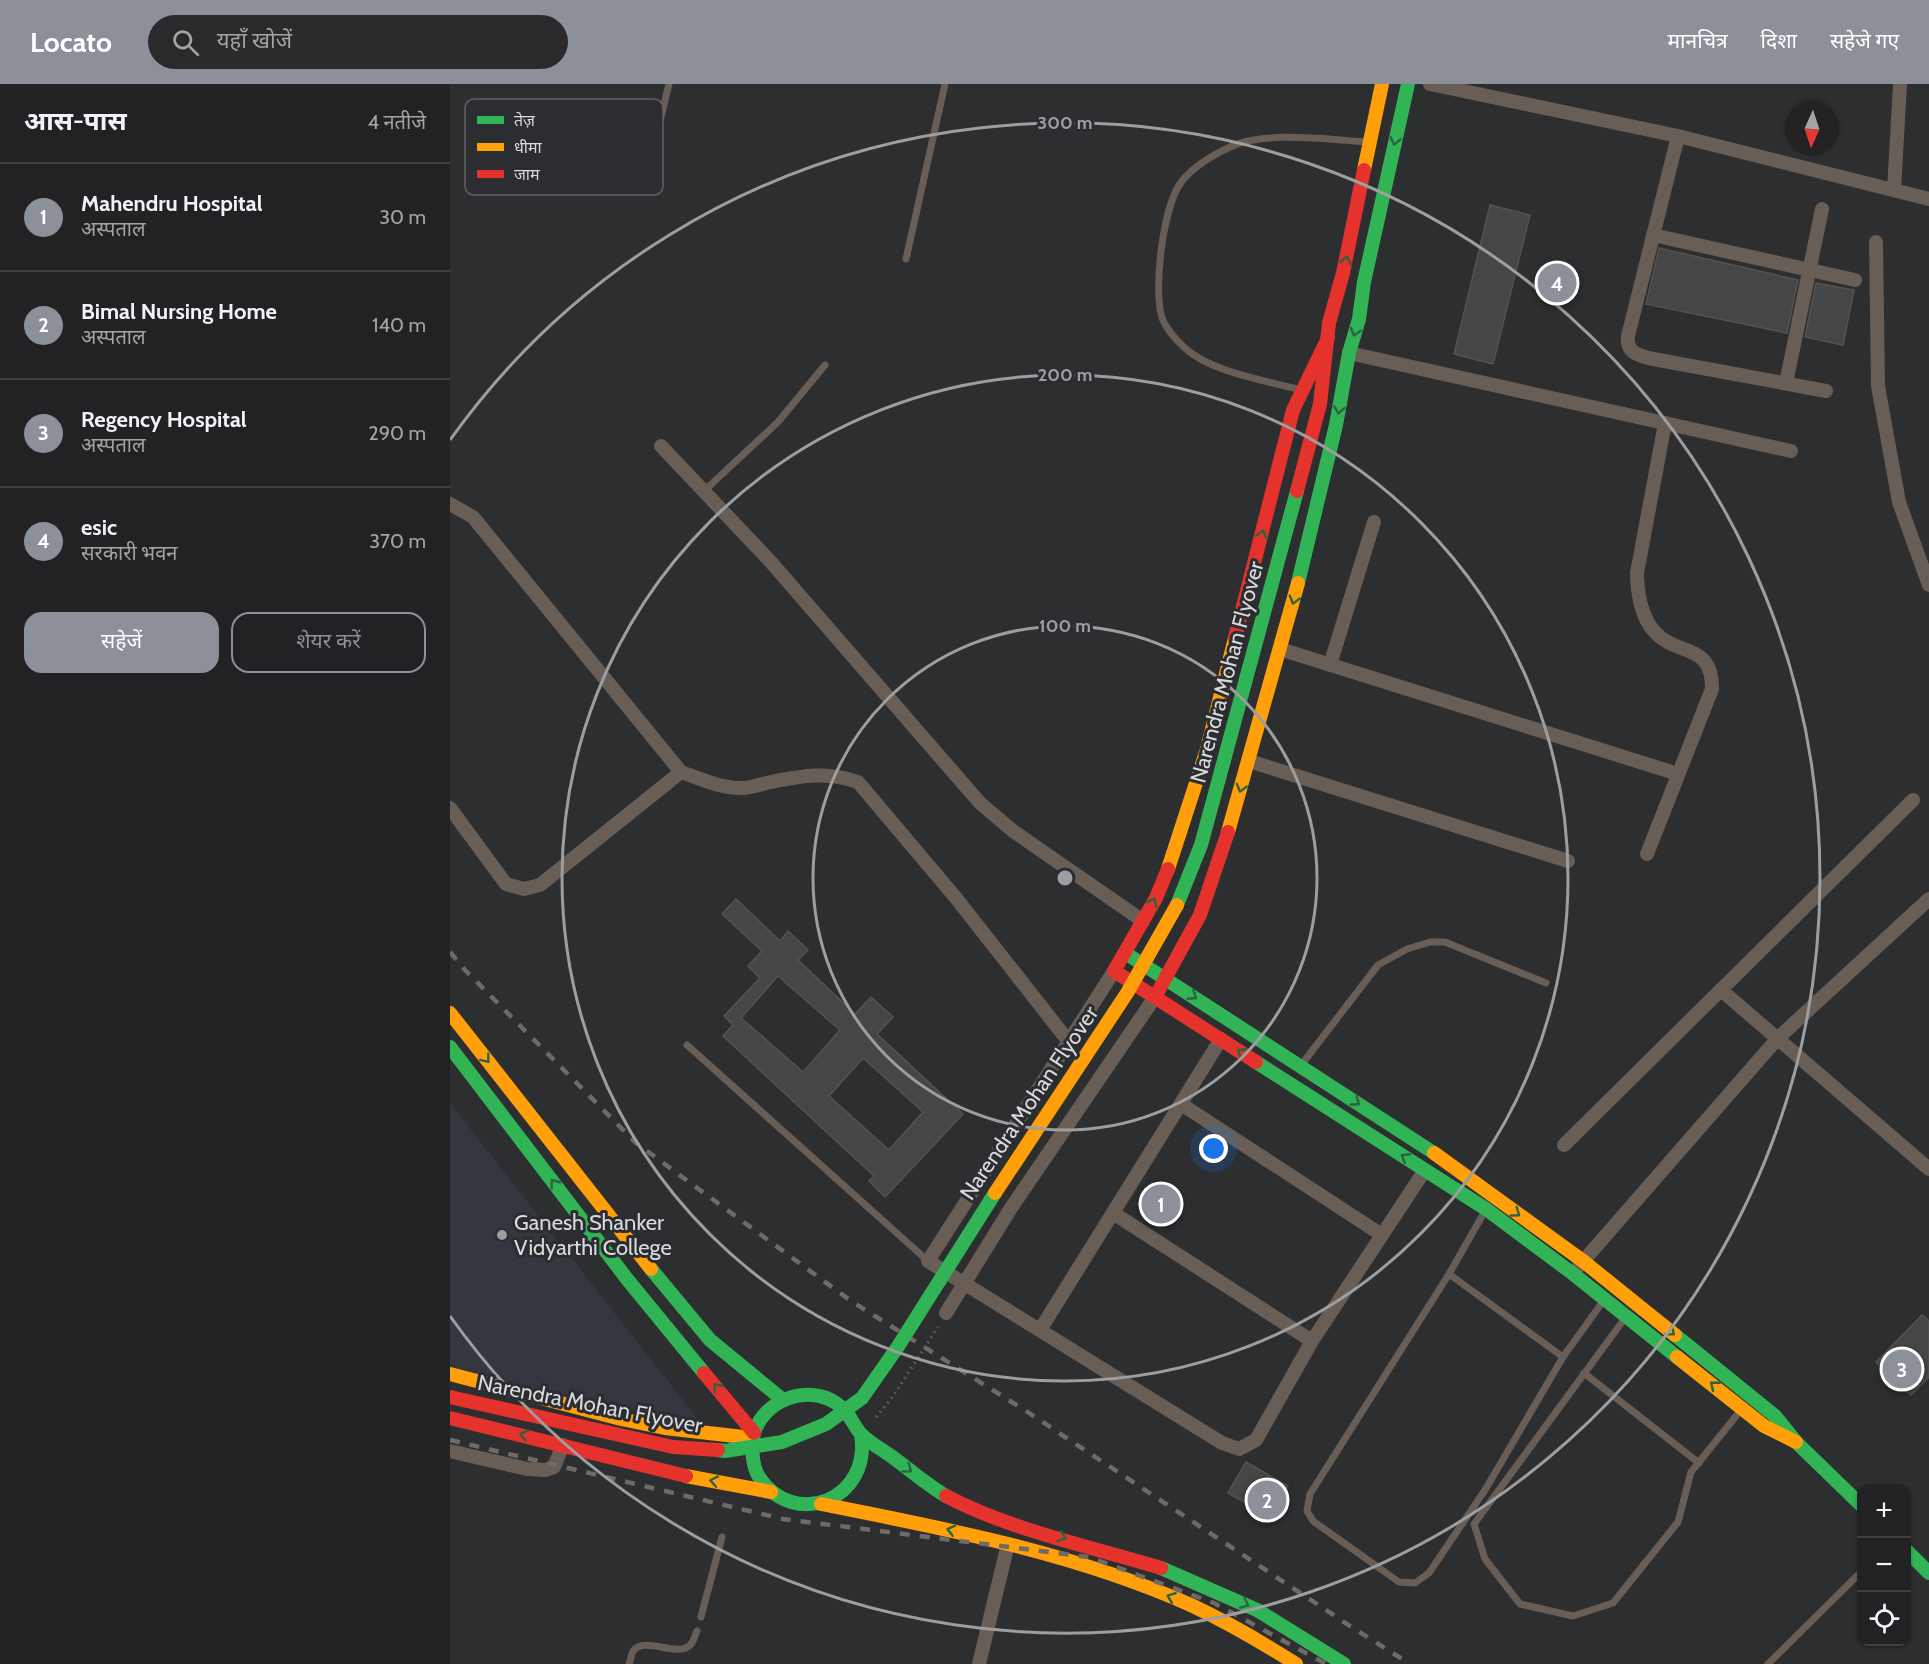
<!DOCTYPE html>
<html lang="hi">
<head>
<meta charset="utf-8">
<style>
	:root { --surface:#222224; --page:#2a2a2c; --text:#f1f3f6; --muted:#a2a4a6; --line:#3f3f41; --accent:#8c9099 }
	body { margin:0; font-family:Cabin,"Noto Sans Devanagari",sans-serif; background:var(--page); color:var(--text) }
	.controls { position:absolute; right:18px; bottom:18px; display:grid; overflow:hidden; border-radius:12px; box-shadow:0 2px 4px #0004 }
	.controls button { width:54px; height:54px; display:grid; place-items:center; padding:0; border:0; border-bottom:2px solid var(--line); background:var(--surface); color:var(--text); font:30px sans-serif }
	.compass { position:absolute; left:1335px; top:18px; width:54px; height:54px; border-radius:50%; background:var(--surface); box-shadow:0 2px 4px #0004; rotate:183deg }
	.you { position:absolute; left:764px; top:1065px; width:21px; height:21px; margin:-15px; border:4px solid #fff; border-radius:50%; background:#1a73e8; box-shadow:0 0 0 9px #1a73e833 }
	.badge { display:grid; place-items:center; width:39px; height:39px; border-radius:50%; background:var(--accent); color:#fff; font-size:20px; font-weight:700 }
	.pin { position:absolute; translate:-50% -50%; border:3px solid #fff; box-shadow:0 2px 6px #0006 }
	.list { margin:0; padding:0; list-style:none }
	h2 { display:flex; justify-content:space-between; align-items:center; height:78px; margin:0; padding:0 24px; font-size:26px }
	h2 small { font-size:20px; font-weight:400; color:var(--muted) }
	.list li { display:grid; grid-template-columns:39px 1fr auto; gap:18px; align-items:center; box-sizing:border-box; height:108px; padding:0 24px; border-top:2px solid var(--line) }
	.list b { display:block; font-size:22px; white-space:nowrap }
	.list p { margin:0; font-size:20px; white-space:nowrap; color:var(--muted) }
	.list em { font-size:20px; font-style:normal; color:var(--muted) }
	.actions { display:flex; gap:12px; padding:18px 24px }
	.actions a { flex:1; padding:14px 0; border:2px solid var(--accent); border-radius:18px; text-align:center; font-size:21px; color:var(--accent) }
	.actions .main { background:var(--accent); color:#fff }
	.icon { flex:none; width:33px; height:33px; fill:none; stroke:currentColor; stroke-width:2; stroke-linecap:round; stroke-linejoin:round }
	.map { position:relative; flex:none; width:1479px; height:1580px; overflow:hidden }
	header { display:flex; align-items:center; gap:36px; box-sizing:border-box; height:84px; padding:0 30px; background:var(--accent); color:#fff }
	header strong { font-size:28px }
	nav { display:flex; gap:33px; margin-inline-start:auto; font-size:21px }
	.search { width:420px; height:54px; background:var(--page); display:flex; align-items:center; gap:15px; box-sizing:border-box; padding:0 21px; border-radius:33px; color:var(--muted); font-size:22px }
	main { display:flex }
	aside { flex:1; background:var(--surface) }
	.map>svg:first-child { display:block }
</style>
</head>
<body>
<header>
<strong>Locato</strong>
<div class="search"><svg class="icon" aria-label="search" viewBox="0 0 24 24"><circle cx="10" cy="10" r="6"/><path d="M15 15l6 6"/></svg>यहाँ खोजें</div>
<nav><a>मानचित्र</a><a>दिशा</a><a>सहेजे गए</a></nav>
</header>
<main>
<aside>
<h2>आस-पास<small>4 नतीजे</small></h2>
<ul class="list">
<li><span class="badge">1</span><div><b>Mahendru Hospital</b><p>अस्पताल</p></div><em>30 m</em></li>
<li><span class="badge">2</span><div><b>Bimal Nursing Home</b><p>अस्पताल</p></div><em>140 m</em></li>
<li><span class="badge">3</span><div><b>Regency Hospital</b><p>अस्पताल</p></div><em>290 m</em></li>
<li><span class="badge">4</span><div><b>esic</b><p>सरकारी भवन</p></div><em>370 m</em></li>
</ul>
<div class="actions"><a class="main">सहेजें</a><a>शेयर करें</a></div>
</aside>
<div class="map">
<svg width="1479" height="1580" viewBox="0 0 1479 1580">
	<rect width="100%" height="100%" fill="#2d2e30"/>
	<polygon fill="#34373f" points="0,1019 250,1338 101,1310 0,1284"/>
	<g fill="#464646" stroke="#535353" stroke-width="1.5" fill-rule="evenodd">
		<polygon points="1040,121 1080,131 1043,280 1004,270"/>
		<polygon points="1209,164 1348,196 1337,249 1196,220"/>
		<polygon points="1366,199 1404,206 1393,261 1355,253"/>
		<path d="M 286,815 L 330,857 L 338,847 L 358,866 L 348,876 L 405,930 L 421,913 L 443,933 L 427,950 L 513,1030 L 435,1113 L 419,1097 L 424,1092 L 273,952 L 283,941 L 274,932 L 310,894 L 298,882 L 312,867 L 272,830 ZM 328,892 L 390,946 L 353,988 L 291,934 ZM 413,974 L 473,1028 L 439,1066 L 379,1012 Z"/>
		<polygon points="702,1099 733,1119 719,1140 688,1120"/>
		<polygon points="1472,1231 1479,1237 1479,1293 1461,1311 1426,1278"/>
		<polygon points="796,1378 838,1402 820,1433 778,1409"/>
	</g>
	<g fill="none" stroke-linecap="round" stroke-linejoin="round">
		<polyline stroke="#68625e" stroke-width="3" stroke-dasharray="1.5 4.5" stroke-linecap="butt" points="426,1333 441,1315 468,1274"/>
		<g stroke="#685e55" stroke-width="7">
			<polyline points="198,87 219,0"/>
			<polyline points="456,175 495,0"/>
			<path d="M 852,306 C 820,298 770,289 744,271 C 732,263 717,247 712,234 C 703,205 713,121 732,97 C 744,82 763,71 780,63 C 817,46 879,56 919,58"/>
			<polyline points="254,407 328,338 375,281"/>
			<polyline points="237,961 478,1177"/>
			<polyline points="852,980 928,881 957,865 980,858 995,858 1096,899"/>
			<polyline points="999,1190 1113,1273 1035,1406 979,1489 965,1499 949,1498 863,1437 857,1427 860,1410 999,1190 1035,1127"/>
			<polyline points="1175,1234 1024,1440 1035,1475 1070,1520 1123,1532 1163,1519 1228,1438 1241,1388 1291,1326"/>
			<polyline points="1113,1273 1154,1216"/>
			<polyline points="1134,1289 1249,1379"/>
			<polyline points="251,1533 272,1453"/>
			<path d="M 179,1580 C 181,1576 181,1569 184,1566 C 196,1552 229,1575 241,1560 C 244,1557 245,1551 247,1547"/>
			<polyline points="1318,1580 1412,1487"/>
		</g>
		<g stroke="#685e55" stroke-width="14">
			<polyline points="980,0 1228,52 1479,115"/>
			<path d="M 1228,52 L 1178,252 C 1176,267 1185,270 1198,274 L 1376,307"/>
			<polyline points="1444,106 1450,0"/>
			<polyline points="1203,151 1405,196"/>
			<polyline points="1426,158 1428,302 1449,418 1479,501"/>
			<polyline points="899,269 1341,367"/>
			<polyline points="1336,299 1372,125"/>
			<polyline points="211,362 320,477 530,719 563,747 693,837"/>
			<polyline points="0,420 23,433 231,688 90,801 74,805 56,800 0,724"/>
			<polyline points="830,565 1228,690"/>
			<polyline points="880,581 924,438"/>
			<polyline points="799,677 1118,777"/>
			<path d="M 231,688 C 251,695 272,705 294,704 C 303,703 312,700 321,698 C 352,692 377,687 408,698 L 506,814 L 619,958"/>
			<path d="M 1197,770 L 1262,605 C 1263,558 1226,573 1204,547 C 1191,533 1187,507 1187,489 L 1215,339"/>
			<polyline points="664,887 478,1177 772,1359 789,1365 806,1356 862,1257 975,1086"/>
			<polyline points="1271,906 1479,1085"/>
			<polyline points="731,1020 932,1151"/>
			<polyline points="1114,1061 1463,716"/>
			<polyline points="663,1129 862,1257"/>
			<polyline points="1129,1182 1328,954 1479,815"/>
			<polyline points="496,1229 561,1124 705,913"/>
			<polyline points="590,1246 771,955"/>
			<polyline points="0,1367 77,1385 96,1386 104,1383 113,1361"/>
			<polyline points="529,1580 558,1460"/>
		</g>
		<g stroke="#30b455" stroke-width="14">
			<polyline points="848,499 886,341 899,269 909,235 914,198 958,0"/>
			<polyline points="727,821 751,761 847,407"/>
			<polyline points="680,872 984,1069"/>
			<polyline points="0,963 177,1195 254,1289"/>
			<polyline points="806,978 1036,1125 1122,1189 1227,1273"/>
			<polyline points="201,1185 260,1256 333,1316"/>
			<polyline points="1225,1251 1325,1332 1346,1358 1412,1422"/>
			<path d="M 411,1350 C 422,1416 344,1446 309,1393 C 302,1382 301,1363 304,1349 C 314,1316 357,1300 386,1319 C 400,1328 402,1340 411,1350 C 419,1359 432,1365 441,1372 C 459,1385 477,1401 496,1412"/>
			<polyline points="1456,1466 1479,1489"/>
			<polyline points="711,1484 807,1526 894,1580"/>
		</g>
		<g stroke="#ff9f0a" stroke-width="14">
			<polyline points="914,86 932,0"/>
			<polyline points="778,748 848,499"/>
			<polyline points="718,785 757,665 785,554"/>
			<polyline points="0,929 201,1185"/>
			<polyline points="984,1069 1133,1177 1225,1251"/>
			<polyline points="1227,1273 1314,1342 1346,1358"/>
			<polyline points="0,1290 171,1335 215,1344 302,1354"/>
			<polyline points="236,1392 321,1408"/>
			<path d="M 371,1420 C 497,1445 625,1469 743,1522 C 779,1539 813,1559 846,1580"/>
		</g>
		<g stroke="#e5322d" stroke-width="14">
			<polyline points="847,407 870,320 879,239 893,189 914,86"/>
			<polyline points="785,554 843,326 878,254"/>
			<polyline points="718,785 706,814 664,887 806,978"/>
			<polyline points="705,913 750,831 778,748"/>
			<polyline points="254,1289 304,1349"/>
			<polyline points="0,1334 236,1392"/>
			<path d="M 496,1412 C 560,1446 642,1463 711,1484"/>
		</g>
		<g stroke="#706a66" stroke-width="4.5" stroke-dasharray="10 10" stroke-linecap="butt">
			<polyline points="0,868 15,886 186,1059 401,1217 576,1327 900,1542 960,1580"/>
			<polyline points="0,1356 333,1435 639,1473 764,1519 876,1580"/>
		</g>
		<polyline stroke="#68625e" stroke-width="3" stroke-dasharray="1.5 4.5" stroke-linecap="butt" points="468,1274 488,1243"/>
		<polyline stroke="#30b455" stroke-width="14" points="268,1366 275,1367 332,1358 376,1340 412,1314 447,1264 545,1109"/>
		<polyline stroke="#ff9f0a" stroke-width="14" points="545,1109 677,909 727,821"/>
		<polyline stroke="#e5322d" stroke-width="14" points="0,1313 223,1363 268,1366"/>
	</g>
	<defs><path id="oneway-chevron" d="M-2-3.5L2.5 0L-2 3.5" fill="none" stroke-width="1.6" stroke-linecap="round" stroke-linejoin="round" transform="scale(1.5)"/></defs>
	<g stroke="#2e633f">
		<use href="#oneway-chevron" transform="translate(945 57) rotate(102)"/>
		<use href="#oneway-chevron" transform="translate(896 176) rotate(-78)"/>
		<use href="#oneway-chevron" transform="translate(905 248) rotate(106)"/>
		<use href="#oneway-chevron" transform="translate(889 326) rotate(99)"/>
		<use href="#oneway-chevron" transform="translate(812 450) rotate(-76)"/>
		<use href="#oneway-chevron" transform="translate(844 516) rotate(106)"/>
		<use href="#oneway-chevron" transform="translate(791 704) rotate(106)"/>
		<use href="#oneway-chevron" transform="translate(703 818) rotate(-63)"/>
		<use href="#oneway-chevron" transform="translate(743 912) rotate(33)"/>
		<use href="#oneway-chevron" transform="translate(791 968) rotate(-147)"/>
		<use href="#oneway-chevron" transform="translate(36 975) rotate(52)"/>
		<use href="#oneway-chevron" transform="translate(906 1018) rotate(33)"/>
		<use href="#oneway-chevron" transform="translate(955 1073) rotate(-147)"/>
		<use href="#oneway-chevron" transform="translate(104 1099) rotate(-127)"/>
		<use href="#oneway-chevron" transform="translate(1066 1129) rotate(36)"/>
		<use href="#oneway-chevron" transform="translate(1221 1248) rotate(39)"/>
		<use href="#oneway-chevron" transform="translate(1264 1301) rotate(-141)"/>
		<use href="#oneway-chevron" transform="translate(267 1303) rotate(-129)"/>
		<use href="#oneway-chevron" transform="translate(74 1351) rotate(-167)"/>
		<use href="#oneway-chevron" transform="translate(458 1385) rotate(36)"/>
		<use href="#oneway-chevron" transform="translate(264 1397) rotate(-169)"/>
		<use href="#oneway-chevron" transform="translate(501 1446) rotate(-166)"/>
		<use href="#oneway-chevron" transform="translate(612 1453) rotate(15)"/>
		<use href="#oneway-chevron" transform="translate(721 1513) rotate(-159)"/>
		<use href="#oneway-chevron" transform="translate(795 1520) rotate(24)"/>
	</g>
	<g fill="none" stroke="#9d9ea0" stroke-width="3">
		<circle cx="615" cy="794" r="252"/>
		<circle cx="615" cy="794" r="503"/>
		<path d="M0 356A755 755 0 1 1 0 1232"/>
	</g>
	<circle fill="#9d9ea0" stroke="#2c2d31" stroke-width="2" cx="52" cy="1151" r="6"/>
	<g text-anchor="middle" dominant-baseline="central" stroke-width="6" stroke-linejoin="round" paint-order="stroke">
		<g font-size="22" fill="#d9dadd" stroke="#2c2d31">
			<text transform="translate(777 588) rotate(-75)">Narendra Mohan Flyover</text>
			<text transform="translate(579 1019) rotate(-56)">Narendra Mohan Flyover</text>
			<text transform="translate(140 1320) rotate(11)">Narendra Mohan Flyover</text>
		</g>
		<g font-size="22" fill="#d9dadd" stroke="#2c2d31" text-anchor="start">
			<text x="64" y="1138">Ganesh Shanker<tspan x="64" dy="25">Vidyarthi College</tspan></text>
		</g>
	</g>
	<rect x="15" y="15" width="198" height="96" rx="9" fill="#2c2d31" stroke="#606165" stroke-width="1.5"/>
	<rect x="27" y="32" width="27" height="8" fill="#30b455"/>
	<rect x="27" y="59" width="27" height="8" fill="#ff9f0a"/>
	<rect x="27" y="86" width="27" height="8" fill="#e5322d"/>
	<g font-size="16" fill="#d9dadd">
		<text x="64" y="42">तेज़</text>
		<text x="64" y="69">धीमा</text>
		<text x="64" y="96">जाम</text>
	</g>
	<circle cx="615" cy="794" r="9" fill="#9d9ea0" stroke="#2c2d31" stroke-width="3"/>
	<g font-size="18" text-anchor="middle" font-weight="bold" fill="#9d9ea0" stroke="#2c2d31" stroke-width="6" stroke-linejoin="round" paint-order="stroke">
		<text x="615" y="45">300 m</text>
		<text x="615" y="297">200 m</text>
		<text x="615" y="548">100 m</text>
	</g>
</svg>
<div class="controls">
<button>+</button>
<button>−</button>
<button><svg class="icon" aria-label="locate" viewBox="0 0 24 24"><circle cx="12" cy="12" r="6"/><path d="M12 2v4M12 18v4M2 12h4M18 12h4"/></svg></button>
</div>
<svg class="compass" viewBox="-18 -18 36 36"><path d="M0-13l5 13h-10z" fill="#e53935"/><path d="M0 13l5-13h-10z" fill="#a2a4a6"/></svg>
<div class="you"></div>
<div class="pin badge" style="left:711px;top:1120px">1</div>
<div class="pin badge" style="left:817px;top:1416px">2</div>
<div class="pin badge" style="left:1452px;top:1285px">3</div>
<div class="pin badge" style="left:1107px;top:199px">4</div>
</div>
</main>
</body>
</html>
